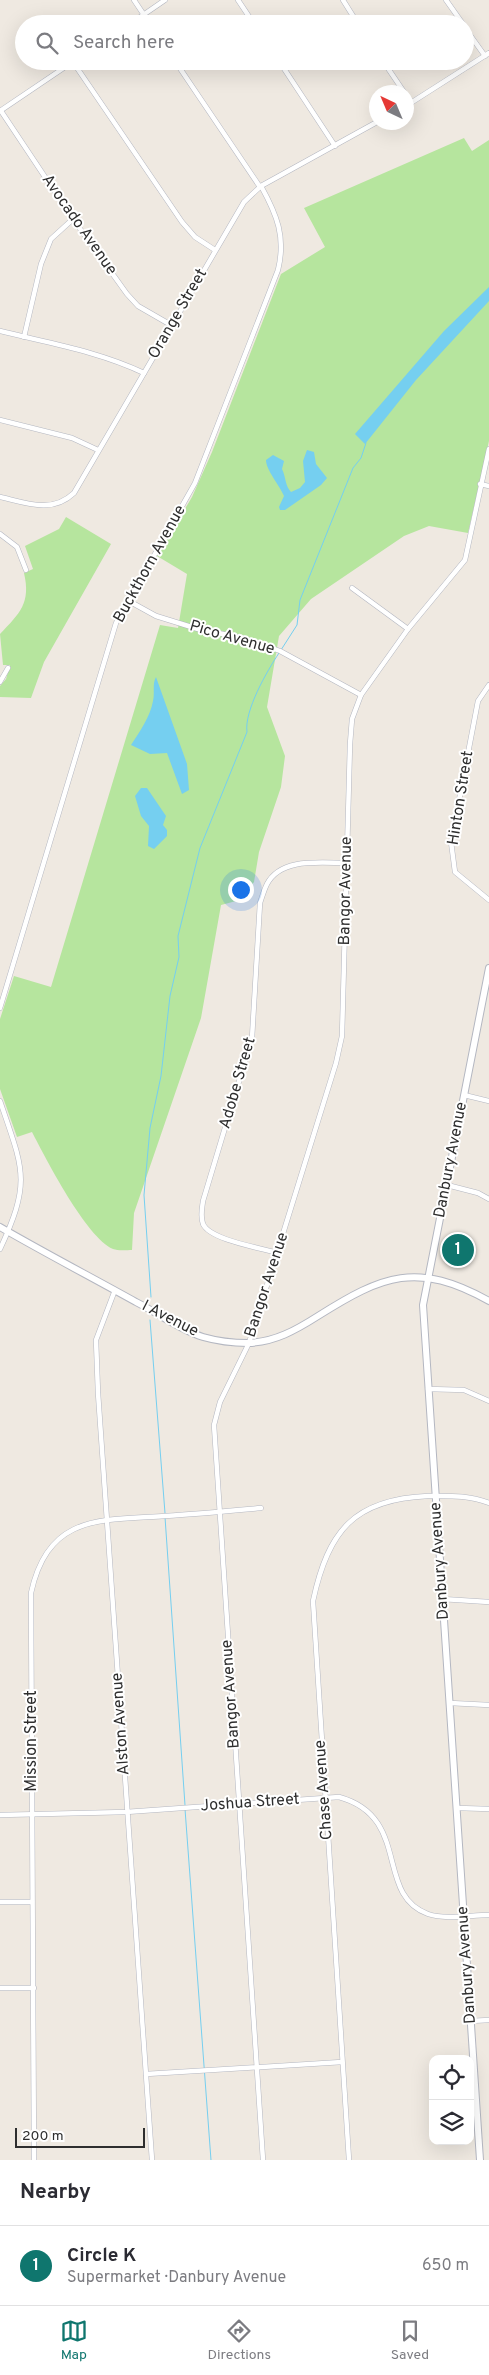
<!DOCTYPE html>
<html lang="en">
<head>
<meta charset="utf-8">
<style>
	:root { --surface:#fff; --page:#f2f2f3; --text:#2b2b33; --muted:#7c7c81; --line:#e1e1e2; --accent:#0f766e }
	body { margin:0; font-family:Overpass,sans-serif; background:var(--page); color:var(--text) }
	.controls { position:absolute; right:15px; bottom:15px; display:grid; overflow:hidden; border-radius:10px; box-shadow:0 5px 20px #0002 }
	.controls button { width:45px; height:45px; display:grid; place-items:center; padding:0; border:0; border-bottom:1px solid var(--line); background:var(--surface); color:var(--text); font:25px sans-serif }
	.compass { position:absolute; left:369px; top:85px; width:45px; height:45px; border-radius:50%; background:var(--surface); box-shadow:0 5px 20px #0002; rotate:316deg }
	.scale { position:absolute; left:15px; bottom:12px; width:130px; box-sizing:border-box; padding-left:5px; border:2px solid #2e2e2e; border-top:0; font-size:14px; line-height:18px; white-space:nowrap; color:#2e2e2e; -webkit-text-stroke:4px #fff; paint-order:stroke }
	.you { position:absolute; left:240px; top:889px; width:18px; height:18px; margin:-12px; border:4px solid #fff; border-radius:50%; background:#1a73e8; box-shadow:0 0 0 8px #1a73e833 }
	.badge { display:grid; place-items:center; width:32px; height:32px; border-radius:50%; background:var(--accent); color:#fff; font-size:16px; font-weight:700 }
	.pin { position:absolute; translate:-50% -50%; border:2px solid #fff; box-shadow:0 1px 5px #0006 }
	.list { margin:0; padding:0; list-style:none }
	h2 { display:flex; justify-content:space-between; align-items:center; height:65px; margin:0; padding:0 20px; font-size:21px }
	h2 small { font-size:16px; font-weight:400; color:var(--muted) }
	.list li { display:grid; grid-template-columns:32px 1fr auto; gap:15px; align-items:center; box-sizing:border-box; height:80px; padding:0 20px; border-top:1px solid var(--line) }
	.list b { display:block; font-size:19px; white-space:nowrap }
	.list p { margin:0; font-size:16px; white-space:nowrap; color:var(--muted) }
	.list em { font-size:16px; font-style:normal; color:var(--muted) }
	.icon { flex:none; width:28px; height:28px; fill:none; stroke:currentColor; stroke-width:2; stroke-linecap:round; stroke-linejoin:round }
	.map { position:relative; flex:none; width:489px; height:2160px; overflow:hidden }
	.search { position:absolute; background:var(--surface); box-shadow:0 5px 20px #0002; left:15px; right:15px; top:15px; height:55px; display:flex; align-items:center; gap:12px; box-sizing:border-box; padding:0 18px; border-radius:28px; color:var(--muted); font-size:19px }
	.sheet { height:145px; background:var(--surface) }
	nav { display:flex; justify-content:space-around; align-items:center; box-sizing:border-box; height:70px; border-top:1px solid var(--line); background:var(--surface); font-size:14px; color:var(--muted) }
	nav a { display:grid; justify-items:center; gap:2px }
	nav .on { color:var(--accent) }
	.map>svg:first-child { display:block }
</style>
</head>
<body>
<div class="map">
<svg width="489" height="2160" viewBox="0 0 489 2160">
	<rect width="100%" height="100%" fill="#efe9e1"/>
	<g fill="#b6e59e">
		<path d="M 464,138 L 472,151 L 489,140 L 489,441 L 468,533 L 429,526 L 404,536 L 311,599 L 279,636 L 267,707 L 285,756 L 281,787 L 259,852 L 254,882 L 240,900 L 221,905 L 201,1018 L 134,1213 L 132,1250 C 127,1250 118,1251 113,1249 C 86,1237 46,1159 32,1132 L 17,1137 L 0,1089 L 0,1019 L 14,976 L 51,987 L 160,625 L 178,628 L 187,574 L 157,556 L 192,497 L 212,452 L 281,274 L 325,247 L 304,208 Z"/>
		<path d="M 66,517 L 111,544 L 44,662 L 31,698 L 0,697 L 0,686 L 6,679 L 10,665 L 3,665 L 0,634 C 20,613 31,603 24,573 L 33,569 L 25,546 L 59,529 Z"/>
	</g>
	<g fill="#75cff0">
		<polygon points="489,287 489,301 416,380 365,444 355,434 444,331"/>
		<path d="M 307,450 L 314,452 L 316,464 L 327,478 L 321,485 L 285,510 L 280,510 L 279,507 L 284,496 C 280,486 266,470 266,460 L 273,455 L 284,461 L 282,469 C 286,477 285,486 291,492 L 300,488 L 305,482 L 303,461 Z"/>
		<path d="M 156,677 L 187,764 L 189,790 L 182,794 L 167,753 L 150,754 L 131,745 C 140,731 150,717 153,701 C 155,693 152,684 156,677 Z"/>
		<polygon points="141,788 147,788 166,816 163,825 167,830 167,836 154,849 148,846 149,826 141,816 135,796"/>
	</g>
	<g fill="none" stroke-linecap="round" stroke-linejoin="round">
		<g stroke="#75cff0" stroke-width="1">
			<polyline points="281,650 297,625 300,600 353,468 361,458 366,443"/>
			<path d="M 151,1297 L 144,1195 L 150,1128 L 161,1076 L 170,996 L 179,957 L 178,936 L 200,848 L 247,732 C 244,711 267,671 279,653"/>
			<polyline points="150,1320 165,1513"/>
			<polyline points="165,1517 185,1805"/>
			<polyline points="185,1809 211,2160"/>
		</g>
		<g stroke="#b4b7c1" stroke-width="5.5">
			<g id="street">
				<polyline points="134,0 150,24"/>
				<polyline points="238,0 254,24"/>
				<polyline points="343,0 358,24"/>
				<polyline points="446,0 463,24"/>
				<polyline points="130,24 165,0"/>
				<polyline points="465,28 485,56"/>
				<polyline points="175,61 260,187"/>
				<polyline points="279,61 335,146"/>
				<polyline points="383,61 404,92"/>
				<polyline points="73,62 182,222 195,237 215,250"/>
				<polyline points="406,96 411,103"/>
				<polyline points="406,106 489,53"/>
				<polyline points="0,111 74,61"/>
				<polyline points="1,111 73,219 127,294 138,306 171,325"/>
				<path d="M 0,331 C 48,343 98,351 144,373"/>
				<polyline points="24,337 41,264 51,239 73,219"/>
				<polyline points="0,420 72,438 98,450"/>
				<polyline points="480,484 489,486"/>
				<path d="M 0,497 C 26,503 52,514 74,493 L 244,202 L 261,186 L 377,122"/>
				<polyline points="0,534 17,547 26,570"/>
				<polyline points="352,588 408,629"/>
				<polyline points="127,600 156,616 198,629 243,638 280,651 361,695"/>
				<polyline points="0,682 8,668"/>
				<polyline points="489,685 478,701 451,842 455,872 489,900"/>
				<path d="M 0,1008 L 116,623 L 195,483 L 278,270 C 286,237 277,215 261,186"/>
				<polyline points="464,1095 489,1101"/>
				<path d="M 0,1101 C 23,1169 32,1181 0,1249"/>
				<polyline points="447,1185 478,1193 489,1199"/>
				<path d="M 278,1253 C 261,1248 210,1240 203,1224 C 200,1216 202,1209 203,1201 L 252,1038 L 260,903 C 262,897 264,890 267,884 C 281,857 321,863 347,863"/>
				<polyline points="115,1290 96,1340 98,1393 152,2160"/>
				<polyline points="428,1389 464,1390 489,1401"/>
				<polyline points="442,1599 489,1602"/>
				<polyline points="450,1703 489,1705"/>
				<polyline points="458,1808 489,1809"/>
				<path d="M 0,1815 L 126,1812 L 339,1797 C 412,1817 374,1895 428,1914 C 446,1920 470,1915 489,1915"/>
				<polyline points="0,1902 32,1902"/>
				<polyline points="0,1988 34,1988"/>
				<polyline points="471,2021 489,2020"/>
				<polyline points="146,2074 342,2062"/>
				<path d="M 34,2160 L 31,1593 C 48,1515 99,1520 165,1516 C 197,1514 229,1511 261,1508"/>
				<polyline points="263,2160 214,1425 220,1402 249,1343 336,1063 342,1036 350,744 352,719 361,695 408,629 465,560 489,449"/>
				<path d="M 349,2160 L 313,1601 C 328,1531 354,1499 428,1496 C 450,1496 469,1495 489,1503"/>
			</g>
		</g>
		<g stroke="#b4b7c1" stroke-width="8">
			<g id="secondary">
				<path d="M 0,1227 C 45,1253 91,1277 136,1302 C 158,1313 180,1330 203,1337 C 217,1341 233,1343 248,1343 C 275,1342 296,1330 318,1316 C 383,1275 417,1261 489,1301"/>
				<polyline points="480,2160 423,1305 489,968"/>
			</g>
		</g>
		<use href="#street" stroke="#fff" stroke-width="4.5"/>
		<use href="#secondary" stroke="#fff" stroke-width="6"/>
	</g>
	<g text-anchor="middle" dominant-baseline="central" stroke-width="4" stroke-linejoin="round" paint-order="stroke">
		<g font-size="16" fill="#2e2e2e" stroke="#fff">
			<text transform="translate(79 225) rotate(55)">Avocado Avenue</text>
			<text transform="translate(178 314) rotate(-60)">Orange Street</text>
			<text transform="translate(150 564) rotate(-61)">Buckthorn Avenue</text>
			<text transform="translate(232 638) rotate(16)">Pico Avenue</text>
			<text transform="translate(461 798) rotate(-81)">Hinton Street</text>
			<text transform="translate(346 891) rotate(-89)">Bangor Avenue</text>
			<text transform="translate(238 1083) rotate(-74)">Adobe Street</text>
			<text transform="translate(451 1160) rotate(-79)">Danbury Avenue</text>
			<text transform="translate(267 1285) rotate(-72)">Bangor Avenue</text>
			<text transform="translate(170 1319) rotate(27)">I Avenue</text>
			<text transform="translate(440 1561) rotate(-94)">Danbury Avenue</text>
			<text transform="translate(231 1694) rotate(-94)">Bangor Avenue</text>
			<text transform="translate(121 1724) rotate(-94)">Alston Avenue</text>
			<text transform="translate(32 1741) rotate(-90)">Mission Street</text>
			<text transform="translate(324 1790) rotate(-94)">Chase Avenue</text>
			<text transform="translate(250 1803) rotate(-4)">Joshua Street</text>
			<text transform="translate(467 1965) rotate(-94)">Danbury Avenue</text>
		</g>
	</g>
</svg>
<div class="controls">
<button><svg class="icon" aria-label="locate" viewBox="0 0 24 24"><circle cx="12" cy="12" r="6"/><path d="M12 2v4M12 18v4M2 12h4M18 12h4"/></svg></button>
<button><svg class="icon" aria-label="layers" viewBox="0 0 24 24"><path d="M12 4l9 5-9 5-9-5zM3 14l9 5 9-5"/></svg></button>
</div>
<svg class="compass" viewBox="-18 -18 36 36"><path d="M0-13l5 13h-10z" fill="#e53935"/><path d="M0 13l5-13h-10z" fill="#7c7c81"/></svg>
<div class="scale">200 m</div>
<div class="you"></div>
<div class="pin badge" style="left:458px;top:1250px">1</div>
<div class="search"><svg class="icon" aria-label="search" viewBox="0 0 24 24"><circle cx="10" cy="10" r="6"/><path d="M15 15l6 6"/></svg>Search here</div>
</div>
<section class="sheet">
<h2>Nearby<small></small></h2>
<ul class="list">
<li><span class="badge">1</span><div><b>Circle K</b><p>Supermarket · Danbury Avenue</p></div><em>650 m</em></li>
</ul>
</section>
<nav>
<a class="on"><svg class="icon" aria-label="map" viewBox="0 0 24 24"><path d="M3 6l6-2 6 2 6-2v14l-6 2-6-2-6 2zM9 4v14M15 6v14"/></svg>Map</a>
<a><svg class="icon" aria-label="directions" viewBox="0 0 24 24"><path d="M12 3l9 9-9 9-9-9zM9 14v-3h6M13 9l2 2-2 2"/></svg>Directions</a>
<a><svg class="icon" aria-label="saved" viewBox="0 0 24 24"><path d="M7 4h10v16l-5-4-5 4z"/></svg>Saved</a>
</nav>
</body>
</html>
